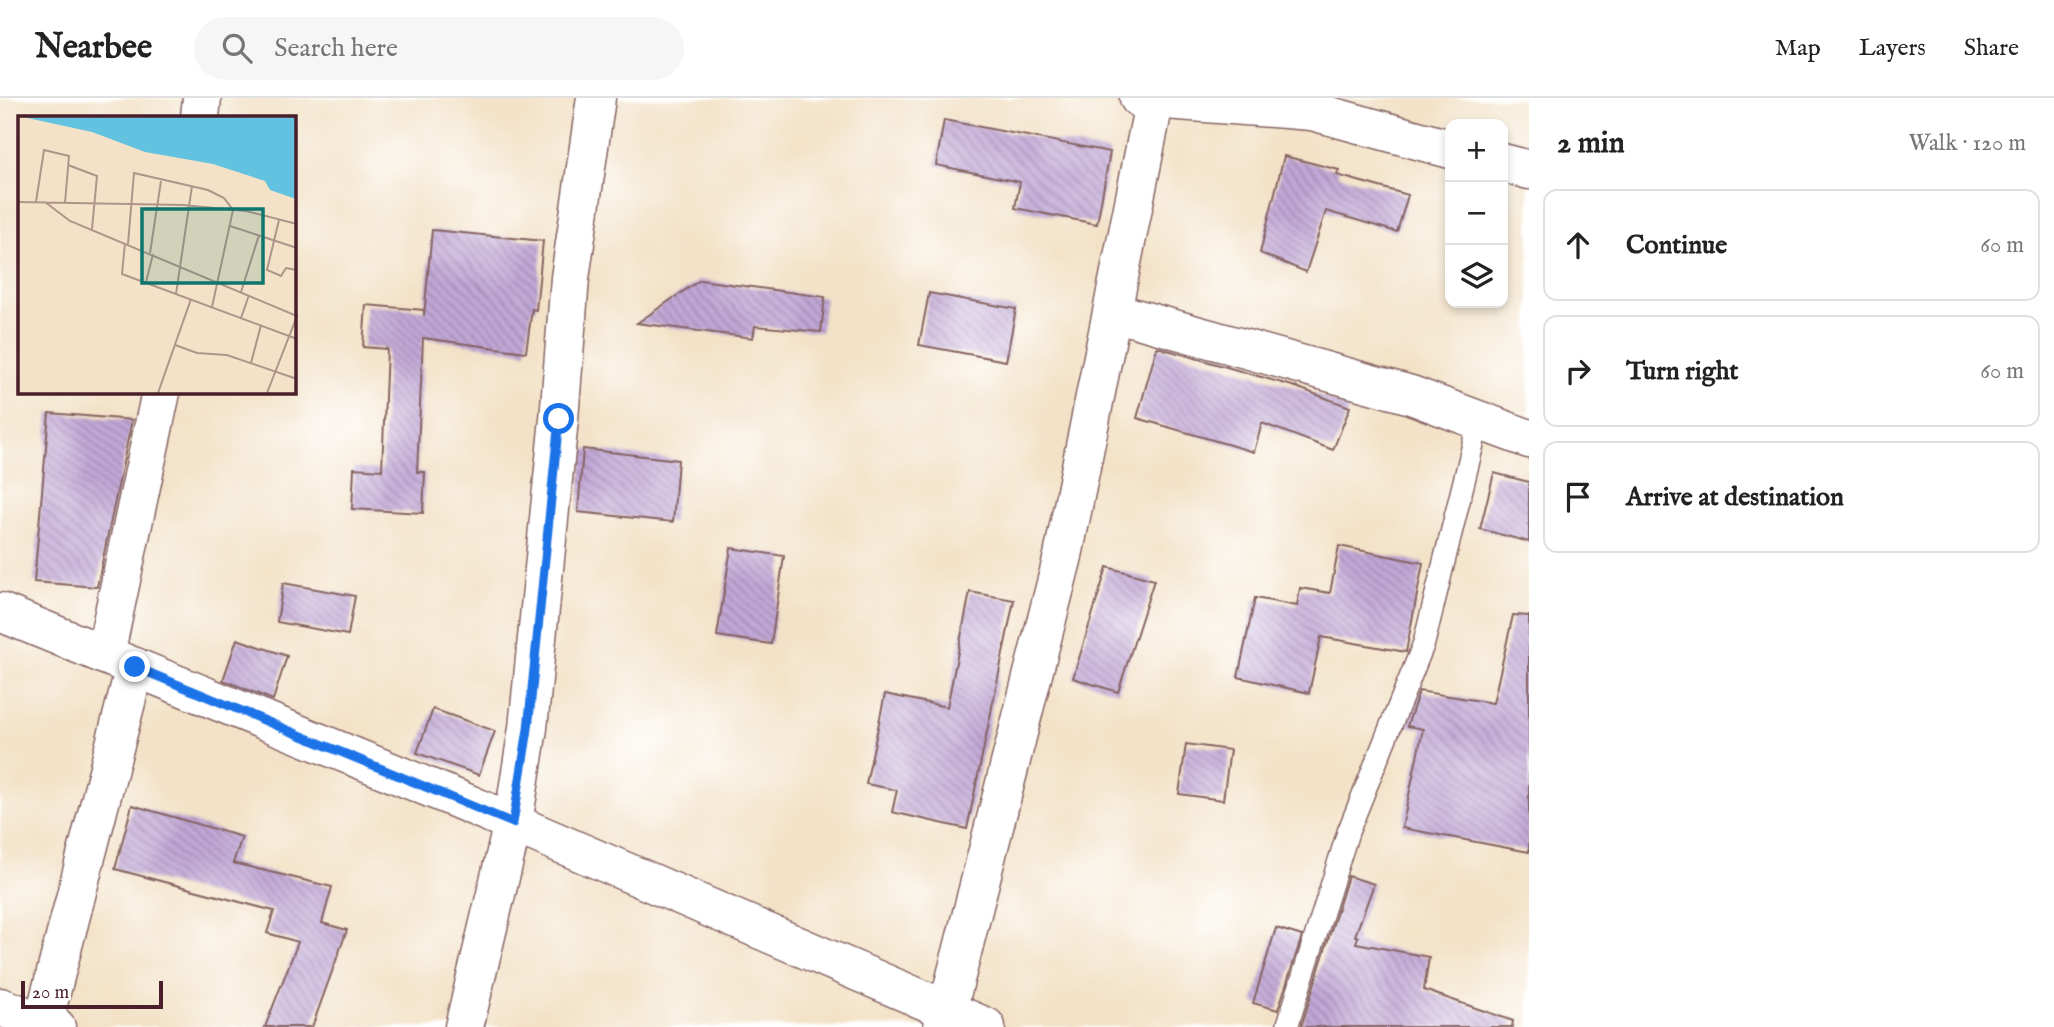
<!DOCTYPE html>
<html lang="en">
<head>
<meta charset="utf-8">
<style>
	:root { --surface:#fff; --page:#f6f6f6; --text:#222; --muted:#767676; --line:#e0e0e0 }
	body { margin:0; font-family:"IM FELL English",serif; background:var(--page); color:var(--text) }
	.controls { position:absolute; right:21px; top:21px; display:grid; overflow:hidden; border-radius:14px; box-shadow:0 4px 10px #0003 }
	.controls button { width:63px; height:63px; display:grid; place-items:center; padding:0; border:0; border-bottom:2px solid var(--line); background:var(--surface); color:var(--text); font:35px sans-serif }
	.scale { position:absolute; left:21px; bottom:18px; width:142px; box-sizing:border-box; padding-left:7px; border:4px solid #4a1f2b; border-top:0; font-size:19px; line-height:24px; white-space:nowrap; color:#4a1f2b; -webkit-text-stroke:5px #fff; paint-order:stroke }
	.stop { position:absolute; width:21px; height:21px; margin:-16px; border:5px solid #1a73e8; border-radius:50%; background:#fff }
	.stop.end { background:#1a73e8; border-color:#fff; box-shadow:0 2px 7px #0008 }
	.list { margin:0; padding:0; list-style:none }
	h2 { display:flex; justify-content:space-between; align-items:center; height:91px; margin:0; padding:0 28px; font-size:30px }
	h2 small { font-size:23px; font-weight:400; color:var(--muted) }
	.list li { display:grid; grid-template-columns:46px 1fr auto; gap:21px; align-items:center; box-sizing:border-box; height:112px; margin:0 14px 14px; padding:0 14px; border:2px solid var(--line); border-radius:14px }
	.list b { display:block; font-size:26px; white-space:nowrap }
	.list em { font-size:23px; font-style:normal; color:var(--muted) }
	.icon { flex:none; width:38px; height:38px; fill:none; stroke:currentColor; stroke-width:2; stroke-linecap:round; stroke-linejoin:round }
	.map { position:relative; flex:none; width:1529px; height:929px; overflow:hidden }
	header { display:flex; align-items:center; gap:42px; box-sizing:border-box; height:98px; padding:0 35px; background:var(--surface); border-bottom:2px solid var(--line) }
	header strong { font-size:33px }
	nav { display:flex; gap:38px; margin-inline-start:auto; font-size:24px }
	.search { width:490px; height:63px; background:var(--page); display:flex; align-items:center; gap:18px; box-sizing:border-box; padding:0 24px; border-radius:38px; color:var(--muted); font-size:26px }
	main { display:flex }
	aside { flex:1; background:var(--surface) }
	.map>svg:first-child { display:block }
</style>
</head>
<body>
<header>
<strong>Nearbee</strong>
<div class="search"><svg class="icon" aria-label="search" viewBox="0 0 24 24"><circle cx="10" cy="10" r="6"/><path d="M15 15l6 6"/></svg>Search here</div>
<nav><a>Map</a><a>Layers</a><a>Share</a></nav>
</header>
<main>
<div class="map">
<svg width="1529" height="929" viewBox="0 0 1529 929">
	<defs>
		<pattern id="building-back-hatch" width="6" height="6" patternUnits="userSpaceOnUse" patternTransform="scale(1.75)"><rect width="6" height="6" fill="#c1a7d6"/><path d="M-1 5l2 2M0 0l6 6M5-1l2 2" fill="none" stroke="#9f87ae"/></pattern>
	</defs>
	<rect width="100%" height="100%" fill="#fff"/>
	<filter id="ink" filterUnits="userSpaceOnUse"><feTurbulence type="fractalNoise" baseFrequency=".0143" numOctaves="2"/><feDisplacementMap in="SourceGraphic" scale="14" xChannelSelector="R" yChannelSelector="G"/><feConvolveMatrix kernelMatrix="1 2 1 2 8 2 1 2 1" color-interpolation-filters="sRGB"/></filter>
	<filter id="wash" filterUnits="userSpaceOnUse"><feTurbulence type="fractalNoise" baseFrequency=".00686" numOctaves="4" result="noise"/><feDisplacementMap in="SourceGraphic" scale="28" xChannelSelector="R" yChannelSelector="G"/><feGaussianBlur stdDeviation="1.57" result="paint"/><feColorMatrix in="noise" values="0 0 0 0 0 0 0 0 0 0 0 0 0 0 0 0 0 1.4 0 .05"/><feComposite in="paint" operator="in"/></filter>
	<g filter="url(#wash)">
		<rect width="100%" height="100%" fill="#f3e2c7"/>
		<g id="blocks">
			<g fill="url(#building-back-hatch)">
				<polygon points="944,22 1110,54 1097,126 1015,110 1020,84 936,67"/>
				<polygon points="1284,58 1339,72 1337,77 1408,97 1397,134 1326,113 1306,174 1260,155"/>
				<polygon points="432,132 543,143 536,212 532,211 526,254 423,240 417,374 425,374 423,415 352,411 354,370 382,372 387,251 363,249 366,207 424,212 424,218"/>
				<polygon points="700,182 825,199 821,234 755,228 753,240 637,225"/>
				<polygon points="929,195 1016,211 1006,263 919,247"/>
				<polygon points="1157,249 1296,289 1350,309 1333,352 1262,325 1254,354 1137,320"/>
				<polygon points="49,315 132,322 97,489 34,484"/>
				<polygon points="583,351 678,362 673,424 578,414"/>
				<polygon points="1494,375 1529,384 1529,444 1480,431"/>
				<polygon points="1339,448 1423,465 1406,554 1321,539 1309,595 1238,579 1255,500 1297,508 1300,490 1330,495"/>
				<polygon points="731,450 784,458 771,546 717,538"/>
				<polygon points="1107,469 1154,482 1118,594 1073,580"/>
				<polygon points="283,485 355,498 348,537 277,524"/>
				<polygon points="970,494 1014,502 967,731 892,714 897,692 866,686 885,596 947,609"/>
				<polygon points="1513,517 1529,518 1529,754 1402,730 1423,631 1407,628 1419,593 1493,605"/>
				<polygon points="237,541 287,558 273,602 223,582"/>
				<polygon points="433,611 495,633 479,677 417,655"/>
				<polygon points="1186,646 1230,652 1223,702 1179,696"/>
				<polygon points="132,707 242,739 233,765 332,789 322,825 347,832 312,929 265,929 298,844 267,835 274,813 115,771"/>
				<polygon points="1348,778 1374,786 1355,838 1358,839 1356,845 1429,859 1424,892 1513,923 1512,929 1301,929"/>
				<polygon points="1276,830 1302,838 1278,912 1253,905"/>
			</g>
		</g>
	</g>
	<g filter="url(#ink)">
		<use href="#blocks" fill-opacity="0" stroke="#856362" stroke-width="2"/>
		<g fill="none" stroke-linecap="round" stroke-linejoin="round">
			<g stroke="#856362" stroke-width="24">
				<polyline id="lane" points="1287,929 1348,734 1424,545 1479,322"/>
			</g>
			<g stroke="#856362" stroke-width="41">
				<g id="street">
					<polyline points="1139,0 1312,13 1450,51"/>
					<polyline points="200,19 202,0"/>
					<polyline points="1503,65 1529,72"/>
					<polyline points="1113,214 1411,297 1529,341"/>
					<polyline points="0,514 457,701 986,929"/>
					<polyline points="105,557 161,294"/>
					<polyline points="0,909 56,929"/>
					<polyline points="43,925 135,569"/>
					<polyline points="464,929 513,725 528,630 559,321 570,180 596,0"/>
					<polyline points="943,929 1063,458 1155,0"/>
				</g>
			</g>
			<use href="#lane" stroke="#fff" stroke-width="21"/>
			<use href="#street" stroke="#fff" stroke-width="38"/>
		</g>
	</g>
	<g fill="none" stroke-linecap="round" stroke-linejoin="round" filter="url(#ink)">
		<polyline stroke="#1a73e8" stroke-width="9" points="135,569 513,725 528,631 559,321"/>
	</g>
	<g transform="translate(18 18)">
		<rect width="278" height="278" fill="#f3e2c7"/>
		<path d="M 5,1 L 278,1 L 278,83 L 252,74 L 247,65 L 195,48 L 127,36 L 74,16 Z" fill="#62c2e0"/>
		<path fill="none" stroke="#af9489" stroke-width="2" d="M 50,49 L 79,60 L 74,113M 0,86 L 165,89 L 228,95 L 279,108M 18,86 L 26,34 L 51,40 L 47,87M 27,86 L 52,105 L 279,200 L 249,277M 261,104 L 249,154 L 263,160 L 268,152 L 279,154M 212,110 L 279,132M 107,127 L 104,158 L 279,223M 110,128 L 116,57 L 190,74 L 206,82 L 215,94 L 194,191M 132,137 L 143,65M 128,166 L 135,138M 223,176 L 241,119M 158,178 L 174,70M 223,202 L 231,179M 157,229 L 179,237 L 209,239 L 279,263M 233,247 L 243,209M 140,277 L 173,183"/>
		<path fill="#0f766e" fill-opacity="0.15" stroke="#0f766e" stroke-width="3.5" d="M 124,93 L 245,93 L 245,167 L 124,167 Z"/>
		<rect width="278" height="278" fill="none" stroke="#4a1f2b" stroke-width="3.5"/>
	</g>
</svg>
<div class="controls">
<button>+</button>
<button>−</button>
<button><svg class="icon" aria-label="layers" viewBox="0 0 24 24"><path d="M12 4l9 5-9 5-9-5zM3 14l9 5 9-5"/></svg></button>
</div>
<div class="scale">20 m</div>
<div class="stop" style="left:559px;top:321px"></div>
<div class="stop end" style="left:135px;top:569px"></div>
</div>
<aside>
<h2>2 min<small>Walk · 120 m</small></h2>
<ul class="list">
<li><svg class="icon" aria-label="ahead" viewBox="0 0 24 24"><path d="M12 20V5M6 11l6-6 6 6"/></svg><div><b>Continue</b></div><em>60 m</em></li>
<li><svg class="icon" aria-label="right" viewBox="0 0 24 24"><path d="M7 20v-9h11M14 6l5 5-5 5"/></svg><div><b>Turn right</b></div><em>60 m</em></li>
<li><svg class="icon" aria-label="arrive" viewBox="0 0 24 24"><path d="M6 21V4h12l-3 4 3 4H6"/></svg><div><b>Arrive at destination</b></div></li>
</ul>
</aside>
</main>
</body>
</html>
